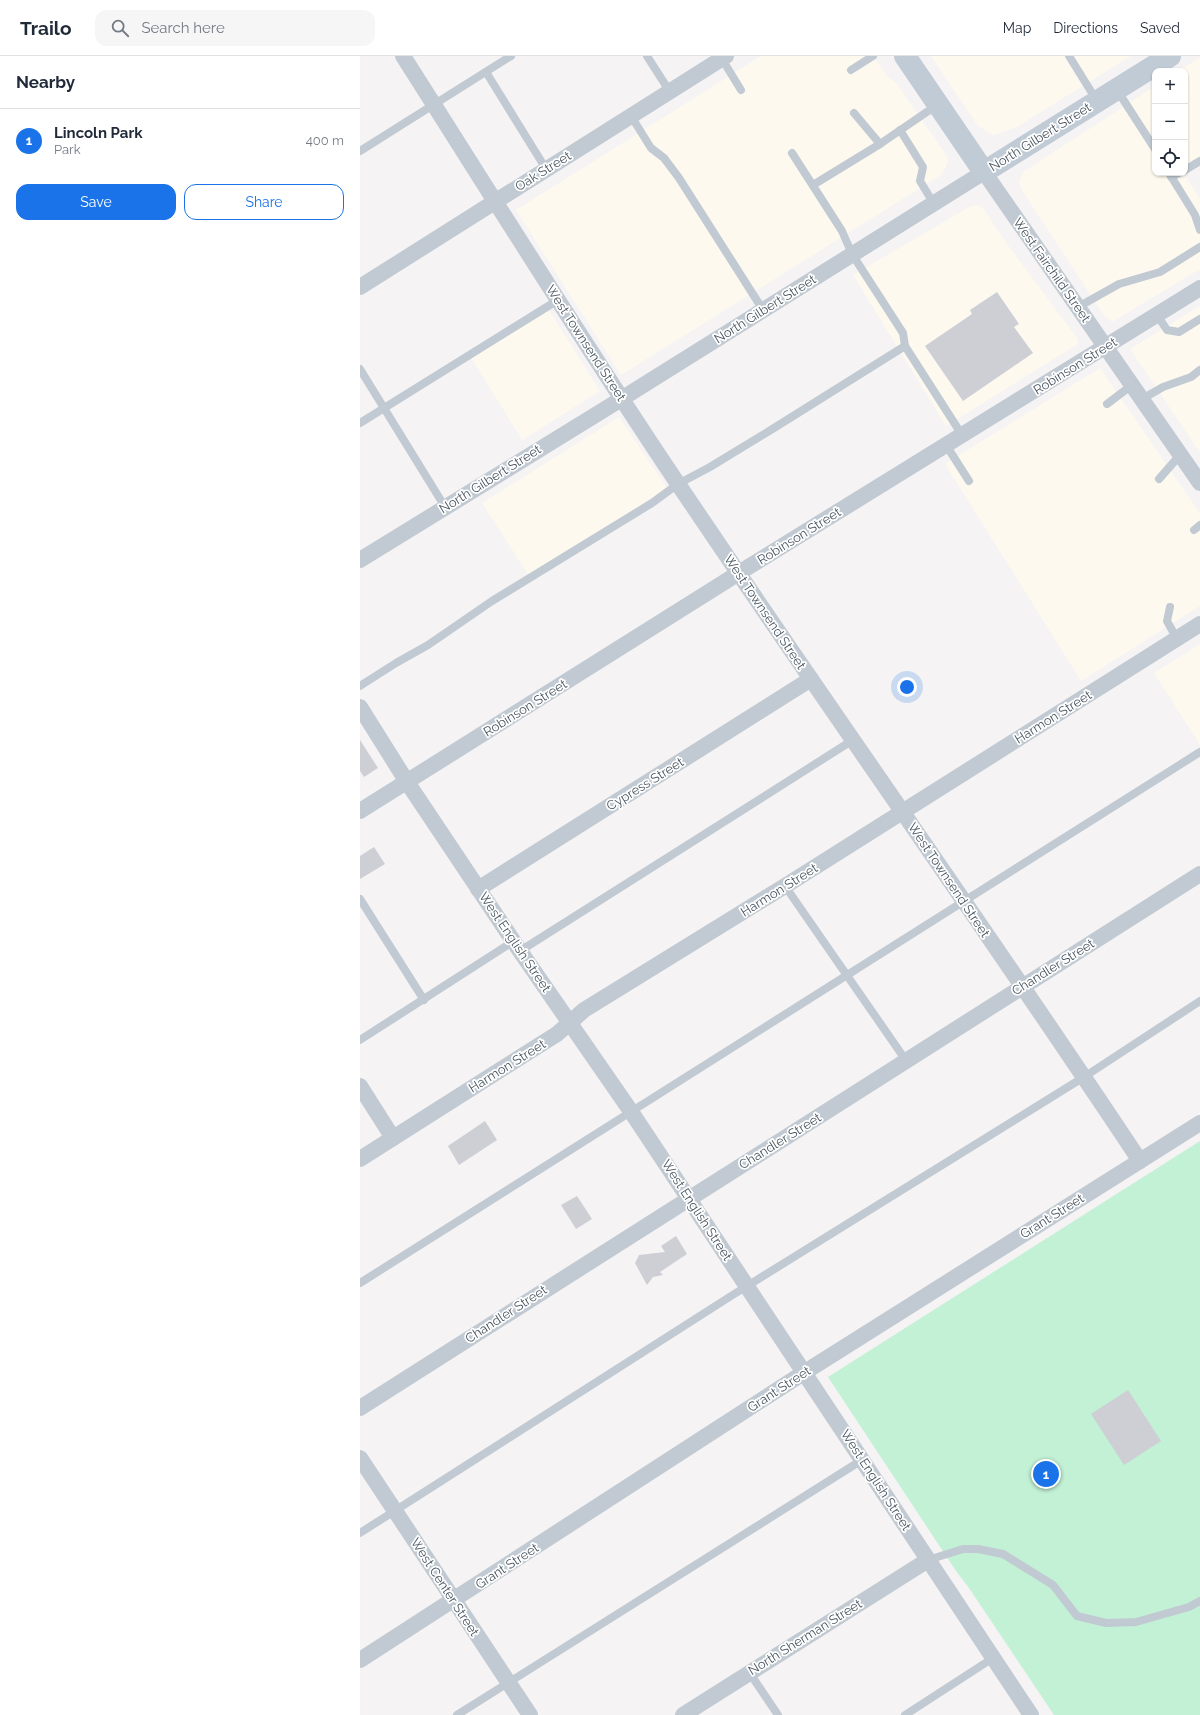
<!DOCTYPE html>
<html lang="en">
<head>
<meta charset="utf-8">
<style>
	:root { --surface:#fff; --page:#f6f6f7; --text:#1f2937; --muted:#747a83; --line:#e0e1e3; --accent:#1a73e8 }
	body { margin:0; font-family:Raleway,sans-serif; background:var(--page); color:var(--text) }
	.controls { position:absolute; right:12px; top:12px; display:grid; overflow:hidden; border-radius:8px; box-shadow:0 1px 3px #0004 }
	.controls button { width:36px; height:36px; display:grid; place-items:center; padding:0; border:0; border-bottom:1px solid var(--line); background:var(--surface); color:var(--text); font:20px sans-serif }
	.you { position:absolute; left:547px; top:631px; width:14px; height:14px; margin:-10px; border:3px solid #fff; border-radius:50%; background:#1a73e8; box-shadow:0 0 0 6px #1a73e833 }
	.badge { display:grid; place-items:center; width:26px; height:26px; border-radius:50%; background:var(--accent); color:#fff; font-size:13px; font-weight:700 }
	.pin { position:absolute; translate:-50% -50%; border:2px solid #fff; box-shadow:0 1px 4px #0006 }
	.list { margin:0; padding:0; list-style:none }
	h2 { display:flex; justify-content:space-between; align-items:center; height:52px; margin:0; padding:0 16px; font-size:17px }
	h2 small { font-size:13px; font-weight:400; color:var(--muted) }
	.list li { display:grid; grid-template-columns:26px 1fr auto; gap:12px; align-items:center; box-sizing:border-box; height:64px; padding:0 16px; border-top:1px solid var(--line) }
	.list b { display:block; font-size:15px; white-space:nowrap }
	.list p { margin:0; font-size:13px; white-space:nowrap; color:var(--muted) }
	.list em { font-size:13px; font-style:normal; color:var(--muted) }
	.actions { display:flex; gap:8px; padding:12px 16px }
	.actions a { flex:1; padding:9px 0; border:1px solid var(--accent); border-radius:12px; text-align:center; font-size:14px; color:var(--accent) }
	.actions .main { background:var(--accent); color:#fff }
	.icon { flex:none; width:22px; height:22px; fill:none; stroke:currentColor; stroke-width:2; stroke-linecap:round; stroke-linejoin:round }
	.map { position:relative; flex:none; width:840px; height:1659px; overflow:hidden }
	header { display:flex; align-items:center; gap:24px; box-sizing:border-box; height:56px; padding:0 20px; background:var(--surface); border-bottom:1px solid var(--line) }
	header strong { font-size:19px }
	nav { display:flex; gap:22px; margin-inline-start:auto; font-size:14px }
	.search { width:280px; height:36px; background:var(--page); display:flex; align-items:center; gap:10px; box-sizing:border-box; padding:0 14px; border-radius:12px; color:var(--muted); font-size:15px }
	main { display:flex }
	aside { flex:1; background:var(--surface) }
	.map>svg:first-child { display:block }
</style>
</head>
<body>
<header>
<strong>Trailo</strong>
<div class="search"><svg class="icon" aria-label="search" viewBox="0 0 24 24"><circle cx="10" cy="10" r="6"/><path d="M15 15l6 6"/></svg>Search here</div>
<nav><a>Map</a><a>Directions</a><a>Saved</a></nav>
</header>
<main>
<aside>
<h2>Nearby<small></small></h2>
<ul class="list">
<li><span class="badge">1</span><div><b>Lincoln Park</b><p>Park</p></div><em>400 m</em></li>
</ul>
<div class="actions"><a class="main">Save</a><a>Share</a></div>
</aside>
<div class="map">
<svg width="840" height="1659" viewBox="0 0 840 1659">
	<rect width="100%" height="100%" fill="#f5f3f3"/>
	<g fill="#fdf9ef">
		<polygon points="401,0 513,0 527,20 537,28 586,99 588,104 586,111 581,119 261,319 156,154"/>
		<polygon points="571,0 771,0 655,72 633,79 618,70"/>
		<polygon points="840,2 840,105 825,114 825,15 817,15"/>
		<polygon points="795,30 795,117 824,117 840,143 840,213 752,266 745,261 733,243 661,133 659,125 663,116"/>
		<polygon points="617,149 623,152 647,188 717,282 718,288 586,370 493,219 609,151"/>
		<polygon points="840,250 840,397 770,293"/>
		<polygon points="187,251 240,335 162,384 110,300"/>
		<polygon points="740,312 840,457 840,550 721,625 585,408"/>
		<polygon points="259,361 309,435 171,523 122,447"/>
		<polygon points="840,588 840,689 794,617"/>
	</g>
	<polygon fill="#c3f1d5" points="840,1085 840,1659 694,1659 609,1532 596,1515 468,1321"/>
	<g fill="#cdcfd5">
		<polygon points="637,236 659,268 654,271 673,297 603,345 565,290 612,258 610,254"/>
		<polygon points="0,684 18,712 4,721 0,715"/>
		<polygon points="14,791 25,808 0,823 0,800"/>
		<polygon points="125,1065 137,1084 99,1109 88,1090"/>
		<polygon points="217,1140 232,1163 216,1173 201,1149"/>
		<polygon points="316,1180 327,1198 300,1216 303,1219 293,1221 287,1229 275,1207 279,1199 305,1196 301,1190"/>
		<polygon points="768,1334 801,1385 764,1409 731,1358"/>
	</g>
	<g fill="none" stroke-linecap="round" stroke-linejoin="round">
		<g stroke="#c1cad2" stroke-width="8">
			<polyline points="287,0 310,36"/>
			<polyline points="709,0 737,45"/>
			<polyline points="362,3 381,34"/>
			<polyline points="491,14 513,0"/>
			<polyline points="126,16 186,113"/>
			<polyline points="757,34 795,93"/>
			<polyline points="494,57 520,88 577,49"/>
			<polyline points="271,60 291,92 304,102 319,122 403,254"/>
			<polyline points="540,74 563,111 560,125 574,148"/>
			<polyline points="0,95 151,0"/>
			<polyline points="432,97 482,175 492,198 543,277 545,290 602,379"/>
			<polyline points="825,114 840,105"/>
			<polyline points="809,117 835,159 840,174"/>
			<polyline points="811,121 819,117"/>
			<polyline points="453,129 520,88"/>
			<polyline points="718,251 759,228 800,216 840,191"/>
			<polyline points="797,259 807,274 819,276 840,263"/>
			<polyline points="0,313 85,451"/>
			<polyline points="782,343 803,331 831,321 840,314"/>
			<polyline points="747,348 772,329"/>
			<polyline points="0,367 198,244"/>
			<polyline points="586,389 609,425"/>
			<polyline points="799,423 820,399"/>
			<polyline points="834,474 840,469"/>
			<polyline points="810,551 807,565 817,583"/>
			<polyline points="0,630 36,607 68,589 132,545 292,447 318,428 350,411 414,372 545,290"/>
			<polyline points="425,830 547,1006"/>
			<polyline points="0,843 64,944"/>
			<polyline points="160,895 493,684"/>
			<polyline points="0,984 154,885"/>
			<path d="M 0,1227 C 279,1048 561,874 840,696"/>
			<polyline points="0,1477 371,1240 724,1021 840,945"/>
			<polyline points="568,1504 603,1493 618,1493 643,1498 693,1529 717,1560 746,1567 776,1566 829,1551 840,1545"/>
			<polyline points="389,1616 418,1659"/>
			<polyline points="97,1659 502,1404"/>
			<polyline points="545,1659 633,1602"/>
		</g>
		<g stroke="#c1cad2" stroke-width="16">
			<path d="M 43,0 C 130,137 216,275 306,410 C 462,643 625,871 780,1105"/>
			<polyline points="0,231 366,0"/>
			<polyline points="0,504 250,350 624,116 840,427"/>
			<polyline points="0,651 47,726 160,895 270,1054 671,1659"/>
			<polyline points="0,755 390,510 840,232"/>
			<polyline points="118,833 451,623"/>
			<polyline points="0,1030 33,1082"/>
			<polyline points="0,1103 197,978 224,954 425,830 840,568"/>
			<polyline points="0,1352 840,818"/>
			<polyline points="0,1402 170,1659"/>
			<polyline points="0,1604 445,1316 840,1067"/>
			<polyline points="323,1659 568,1504"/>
		</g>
		<polyline stroke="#c1cbd6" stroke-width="22" points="545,0 624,116 810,0"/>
	</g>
	<g text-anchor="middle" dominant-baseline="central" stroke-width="3.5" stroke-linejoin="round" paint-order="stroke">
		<g font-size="13" fill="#4a5661" stroke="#fff">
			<text transform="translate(680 81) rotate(-32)">North Gilbert Street</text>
			<text transform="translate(183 115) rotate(-32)">Oak Street</text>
			<text transform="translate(692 214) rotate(55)">West Fairchild Street</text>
			<text transform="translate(405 253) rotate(-32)">North Gilbert Street</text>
			<text transform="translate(226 287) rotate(57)">West Townsend Street</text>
			<text transform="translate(715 310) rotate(-32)">Robinson Street</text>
			<text transform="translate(130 423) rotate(-32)">North Gilbert Street</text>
			<text transform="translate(439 480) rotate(-32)">Robinson Street</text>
			<text transform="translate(405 556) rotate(56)">West Townsend Street</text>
			<text transform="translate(165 652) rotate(-32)">Robinson Street</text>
			<text transform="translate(693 661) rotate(-32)">Harmon Street</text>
			<text transform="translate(285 728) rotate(-32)">Cypress Street</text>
			<text transform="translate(589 824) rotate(56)">West Townsend Street</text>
			<text transform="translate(419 834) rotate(-32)">Harmon Street</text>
			<text transform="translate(155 886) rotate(56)">West English Street</text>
			<text transform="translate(693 911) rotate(-32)">Chandler Street</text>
			<text transform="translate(147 1010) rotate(-32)">Harmon Street</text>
			<text transform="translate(420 1085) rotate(-32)">Chandler Street</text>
			<text transform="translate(337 1154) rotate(57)">West English Street</text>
			<text transform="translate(692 1160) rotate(-32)">Grant Street</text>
			<text transform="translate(146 1258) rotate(-33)">Chandler Street</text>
			<text transform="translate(419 1333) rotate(-33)">Grant Street</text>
			<text transform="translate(516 1424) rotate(57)">West English Street</text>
			<text transform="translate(147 1510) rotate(-33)">Grant Street</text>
			<text transform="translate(85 1531) rotate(57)">West Center Street</text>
			<text transform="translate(445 1581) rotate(-32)">North Sherman Street</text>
		</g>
	</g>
</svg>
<div class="controls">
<button>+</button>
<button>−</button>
<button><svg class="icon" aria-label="locate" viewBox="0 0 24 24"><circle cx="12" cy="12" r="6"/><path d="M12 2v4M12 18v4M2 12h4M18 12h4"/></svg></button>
</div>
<div class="you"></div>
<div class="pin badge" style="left:686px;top:1418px">1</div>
</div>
</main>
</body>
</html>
